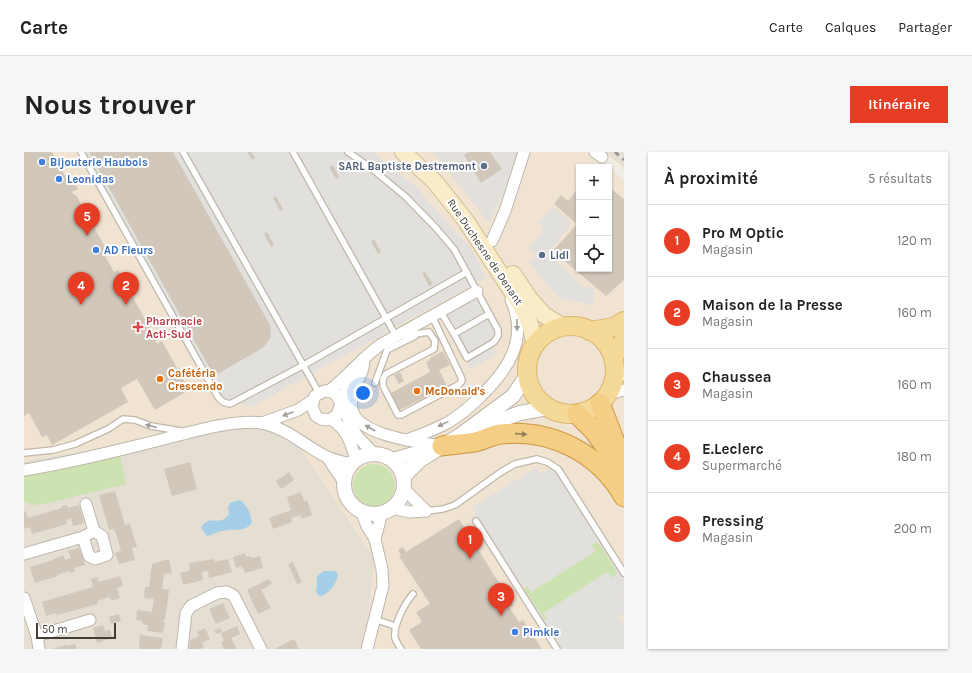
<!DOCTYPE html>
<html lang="fr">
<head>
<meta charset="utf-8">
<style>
	:root { --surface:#fff; --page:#f6f6f6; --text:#222; --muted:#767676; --line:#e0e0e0; --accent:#e73d25 }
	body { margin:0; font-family:Karla,sans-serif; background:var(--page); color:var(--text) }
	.controls { position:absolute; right:12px; top:12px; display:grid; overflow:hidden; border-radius:0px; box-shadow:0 1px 3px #0004 }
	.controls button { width:36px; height:36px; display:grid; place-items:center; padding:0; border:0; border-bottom:1px solid var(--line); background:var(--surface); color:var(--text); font:20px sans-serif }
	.scale { position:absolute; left:12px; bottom:10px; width:80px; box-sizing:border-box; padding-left:4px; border:2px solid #433d35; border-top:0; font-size:11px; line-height:14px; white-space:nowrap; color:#433d35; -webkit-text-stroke:3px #fff; paint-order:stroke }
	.you { position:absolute; left:339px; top:241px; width:14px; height:14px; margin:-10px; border:3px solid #fff; border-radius:50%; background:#1a73e8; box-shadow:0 0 0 6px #1a73e833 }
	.badge { display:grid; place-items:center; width:26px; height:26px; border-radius:50%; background:var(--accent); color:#fff; font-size:13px; font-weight:700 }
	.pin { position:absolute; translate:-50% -33px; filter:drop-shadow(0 1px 2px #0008) }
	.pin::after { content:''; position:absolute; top:21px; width:14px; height:12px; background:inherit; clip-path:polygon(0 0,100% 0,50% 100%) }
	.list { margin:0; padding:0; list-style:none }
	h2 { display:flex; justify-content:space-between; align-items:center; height:52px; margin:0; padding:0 16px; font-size:17px }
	h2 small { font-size:13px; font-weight:400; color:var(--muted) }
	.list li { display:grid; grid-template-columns:26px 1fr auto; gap:12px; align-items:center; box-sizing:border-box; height:72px; padding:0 16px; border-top:1px solid var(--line) }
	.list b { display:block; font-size:15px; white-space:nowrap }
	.list p { margin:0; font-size:13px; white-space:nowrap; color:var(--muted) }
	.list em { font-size:13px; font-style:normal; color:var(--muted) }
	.icon { flex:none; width:22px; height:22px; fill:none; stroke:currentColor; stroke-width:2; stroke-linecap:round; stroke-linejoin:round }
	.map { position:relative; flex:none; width:600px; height:497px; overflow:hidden; border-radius:0px }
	header { display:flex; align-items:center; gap:24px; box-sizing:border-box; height:56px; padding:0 20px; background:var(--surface); border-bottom:1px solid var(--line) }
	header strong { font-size:19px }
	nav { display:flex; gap:22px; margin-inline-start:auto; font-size:14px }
	.intro { display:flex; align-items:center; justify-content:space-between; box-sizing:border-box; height:96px; padding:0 24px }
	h1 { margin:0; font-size:28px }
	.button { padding:10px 18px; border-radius:0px; background:var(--accent); color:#fff; font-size:14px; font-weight:700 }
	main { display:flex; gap:24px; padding:0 24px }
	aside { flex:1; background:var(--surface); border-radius:0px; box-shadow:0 1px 3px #0004 }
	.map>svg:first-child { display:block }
</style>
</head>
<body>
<header>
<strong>Carte</strong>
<nav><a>Carte</a><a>Calques</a><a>Partager</a></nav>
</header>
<div class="intro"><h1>Nous trouver</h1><a class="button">Itinéraire</a></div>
<main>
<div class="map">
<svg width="600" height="497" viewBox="0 0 600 497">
	<rect width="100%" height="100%" fill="#f1ede5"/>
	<g fill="#e4ded3">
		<polygon points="580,0 600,0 600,16"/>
		<polygon points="253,261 351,407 341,497 0,497 0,309 72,297"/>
	</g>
	<path fill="#f1e3d1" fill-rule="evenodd" d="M 0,0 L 409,0 L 465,70 L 501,0 L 570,0 L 600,29 L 600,497 L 341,497 L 351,407 L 253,261 L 72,297 L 0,309 ZM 555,15 L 585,15 L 585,117 L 555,117 Z"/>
	<polygon fill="#e3dfda" points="409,0 501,0 465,71"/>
	<g fill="#cde2b1">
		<polygon points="96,304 102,332 25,351 10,353 0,350 0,323 30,318"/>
		<circle cx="350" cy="333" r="21"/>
		<path d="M 571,390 L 574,390 L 576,392 L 592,418 C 593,422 592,424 588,427 L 583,420 L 520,461 L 524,468 L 521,468 L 500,437 L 503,433 L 507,440 L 571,399 L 567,393 Z"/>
	</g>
	<g fill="#e2e0dd" fill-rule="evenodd">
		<polygon points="62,0 348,0 390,33 425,72 451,102 461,126 227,255 209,250 199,250"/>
		<polygon points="529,54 548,71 524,101 558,134 571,136 569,153 534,146 504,109 511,104 505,95 519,79 515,70"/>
		<polygon points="453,139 474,178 466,187 473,202 446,217 416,159"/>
		<path d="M 535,312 L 600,415 L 600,440 L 598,441 L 600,445 L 600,461 L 594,465 L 598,472 L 600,471 L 600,497 L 528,497 L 446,367 L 452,362 L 448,356 L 512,315 L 517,322 ZM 571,390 L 576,392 L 592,418 L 593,421 L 591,424 L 588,426 L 584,420 L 520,461 L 523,468 L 521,468 L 500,438 L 501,434 L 503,433 L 507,440 L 572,399 L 567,393 Z"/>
	</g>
	<g fill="#a5cfe9">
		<path d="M 215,348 C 223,352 227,362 228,371 C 219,380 216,377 204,378 C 197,378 190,382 183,384 L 177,376 C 185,361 196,376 205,362 L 204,356 L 206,351 Z"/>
		<path d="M 300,419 L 311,419 L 314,422 C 313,431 304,444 295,444 C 290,439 293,437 293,431 C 293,427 292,427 294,424 C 295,421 298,421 300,419 Z"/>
	</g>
	<g fill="#d1c8bb">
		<polygon points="0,0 28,0 44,29 43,30 44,33 50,30 54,37 48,40 50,43 52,43 85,102 81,104 90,120 94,118 127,178 125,179 127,182 133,179 137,185 131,189 133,192 138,189 165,238 131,258 113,227 97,236 104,250 28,293 23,283 18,285 5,261 0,264"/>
		<polygon points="65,0 149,0 246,173 247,185 240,195 190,224"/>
		<polygon points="223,0 227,0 231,6 228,8"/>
		<polygon points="445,0 466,0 478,17 457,31 440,3"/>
		<polygon points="309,13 315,25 312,27 305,15"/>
		<polygon points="555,35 555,117 585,117 585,35 600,47 600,128 582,144 529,99 553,72 530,52 537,43 544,49"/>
		<polygon points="252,44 259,57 256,59 249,46"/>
		<polygon points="243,80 250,93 247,95 240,82"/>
		<polygon points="350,87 357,100 354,102 347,89"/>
		<polygon points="401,120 409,132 405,134 398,121"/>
		<polygon points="419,199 426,213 415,218 423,234 415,238 415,239 375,258 370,248 369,249 368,247 369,246 367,241 406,220 402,210 406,208 406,206"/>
		<polygon points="376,220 380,229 375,232 370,223"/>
		<polygon points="166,310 173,337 148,344 140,317"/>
		<polygon points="265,320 270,328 257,337 252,329"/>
		<polygon points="91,339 101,373 106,372 113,395 108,396 111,408 95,412 91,401 97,399 94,388 90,377 85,378 75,343"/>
		<polygon points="277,340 280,349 283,348 288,363 278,367 276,363 267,366 268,370 249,377 245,366 267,358 263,345"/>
		<polygon points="43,353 44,356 55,353 60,371 49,374 47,366 42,368 43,372 8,382 6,375 0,377 0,359 1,359 4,366 38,356 38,354"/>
		<polygon points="435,367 489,453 485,455 495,470 499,468 518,497 397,497 385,478 398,470 392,460 406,452 375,404 377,403 374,398 379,395 382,400"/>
		<polygon points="54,396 56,397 61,413 50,416 51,420 45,421 45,419 33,423 34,424 11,431 6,415 29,408 29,407 40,403 41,408 47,406 44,399"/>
		<polygon points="221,401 222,405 225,404 229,406 236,404 239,416 221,421 218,414 212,416 209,405"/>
		<polygon points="145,407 148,421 140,422 138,437 145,438 141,468 140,468 139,470 141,470 139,481 123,479 124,473 120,473 117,468 112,468 113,458 128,460 130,447 120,446 121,435 125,435 128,412"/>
		<polygon points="190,407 191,410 204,407 208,420 185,426 184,419 178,420 179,428 159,433 156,421 165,419 166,416 165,411"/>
		<polygon points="269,410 278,430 273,432 264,412"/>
		<polygon points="96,424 99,434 93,436 96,446 87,449 86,445 73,449 74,452 33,463 32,461 22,464 18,450 69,435 67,427 73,425 75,430"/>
		<polygon points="245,427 248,432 237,438 247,456 234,462 223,438"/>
		<polygon points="199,451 206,466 192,472 185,457"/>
		<polygon points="95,462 97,469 87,472 85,465"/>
		<polygon points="79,473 81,479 86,478 88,486 73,491 69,476"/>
		<polygon points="213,474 216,482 207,486 213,497 200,497 197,490 200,489 197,481"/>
		<polygon points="181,476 186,487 178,491 180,495 177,497 165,497 166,488 175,484 173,480"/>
		<polygon points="196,476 198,480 192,482 190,478"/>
		<polygon points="116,483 139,486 137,497 115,497"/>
		<polygon points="270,487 275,497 250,497"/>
		<polygon points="51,492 53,497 28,497 41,493 42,494"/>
	</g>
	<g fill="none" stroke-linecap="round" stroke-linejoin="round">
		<g stroke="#beb7ab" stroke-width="8">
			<g id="service">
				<polyline points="57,0 194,245 199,250 206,252 280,213 443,120"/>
				<polyline points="159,0 295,241"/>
				<polyline points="269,0 372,184 378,184 405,180 411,189 410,197 362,222 359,227 359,234 374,263 377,263 434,233 438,229 437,225 408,164"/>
				<polyline points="324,0 347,16 382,45 412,76 430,97 474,178 474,184 470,190 443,206 430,182"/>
				<polyline points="416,159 430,182 465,162"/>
				<polyline points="351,231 363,198 391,184"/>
				<polyline points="0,301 29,298 51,292 84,277 99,267 111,268 127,274 157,279"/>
				<polyline points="402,359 419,357 431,353 477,320 491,312 513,307 523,310 534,317 600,421"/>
				<polyline points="452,369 533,497"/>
				<polyline points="350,467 371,474"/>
				<path d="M 377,497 C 375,494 372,489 371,486 C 369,473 381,451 389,442"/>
			</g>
		</g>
		<g stroke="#beb7ab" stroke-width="13">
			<g id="minor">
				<polyline points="571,0 578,5"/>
				<polyline points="468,89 481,59 500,0"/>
				<path d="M 339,207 C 342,218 332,228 330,238 C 328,244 327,251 328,257 C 333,284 395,290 418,294"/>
				<polyline points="591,217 600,223"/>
				<path d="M 305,239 C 323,225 337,207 356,193 L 453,139"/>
				<polyline points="584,242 600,238"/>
				<path d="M 316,250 C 313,242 309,239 300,239 L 291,244 L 288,254 L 292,264 L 297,267 L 302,268 L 307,267 L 313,263 L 327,222"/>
				<polyline points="316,256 321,261 333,284 350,302"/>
				<path d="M 307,267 C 323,277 327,291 332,308"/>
				<polyline points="238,271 274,258 288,249"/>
				<path d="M 383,288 C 396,283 410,278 423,271 C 435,264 446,255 456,245 C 484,218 505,187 487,148"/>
				<polyline points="303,305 320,330"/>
				<path d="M 0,318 C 46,311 91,299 136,288 C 163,281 210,267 237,271 C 261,275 280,293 301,304 C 309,308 319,310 327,312"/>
				<polyline points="379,336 402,359"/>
				<polyline points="62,352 70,379"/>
				<polyline points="367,356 386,360 402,359"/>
				<polyline points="337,359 343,374 351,387 358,417 359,434 343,497"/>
				<polyline points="351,387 358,360"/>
				<polyline points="0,402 59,385 70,379 78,384 83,403 71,407 65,404 59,385"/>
				<polyline points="0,446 13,484 15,497"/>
				<polyline points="13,484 66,468"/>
				<polyline points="158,497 162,461 167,454 193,441 203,440 210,444 237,497"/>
			</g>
		</g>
		<g stroke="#beb7ab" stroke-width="16">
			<g id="tertiary">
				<polyline points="450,278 496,261 524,256"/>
				<circle cx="350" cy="332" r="30"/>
				<polyline points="369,308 404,298"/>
				<polyline points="379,325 396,308 435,284 489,244 503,223"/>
			</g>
		</g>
		<g stroke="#cdbe98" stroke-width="18">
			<g id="secondary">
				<polyline points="379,0 411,30 442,69 496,152 506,172 511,193"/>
				<polyline points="489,122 505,146 520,163 540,175"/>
			</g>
		</g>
		<g stroke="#d9b56b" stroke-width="20">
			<g id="primary">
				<circle cx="547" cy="218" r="44"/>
				<polyline points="566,179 590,175 600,169"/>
				<polyline points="589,206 600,188"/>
			</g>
		</g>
		<g stroke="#cf9740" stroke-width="21">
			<g id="trunk">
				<polyline points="576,251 596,303"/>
				<polyline points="553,262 570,279 583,297 599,328"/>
				<path d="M 418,294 C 429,292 440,292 451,290 C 460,288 468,283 477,282 C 528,277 575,301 600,345"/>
			</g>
		</g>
		<use href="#service" stroke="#fff" stroke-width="5.5"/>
		<use href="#minor" stroke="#fff" stroke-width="11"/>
		<use href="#tertiary" stroke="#fff" stroke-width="14"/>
		<use href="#secondary" stroke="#faecc6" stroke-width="16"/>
		<use href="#primary" stroke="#f5d999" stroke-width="18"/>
		<use href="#trunk" stroke="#f3ce84" stroke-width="19"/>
		<polyline stroke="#949494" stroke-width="3" stroke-dasharray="5 5" stroke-linecap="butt" points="591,0 600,8"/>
	</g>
	<defs><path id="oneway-solid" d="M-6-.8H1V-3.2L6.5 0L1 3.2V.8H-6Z"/></defs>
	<g fill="#a19e9a">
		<use href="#oneway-solid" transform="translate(493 173) rotate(89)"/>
		<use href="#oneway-solid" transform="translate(264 262) rotate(159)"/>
		<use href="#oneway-solid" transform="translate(419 272) rotate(154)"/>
		<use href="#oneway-solid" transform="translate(127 274) rotate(-165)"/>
		<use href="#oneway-solid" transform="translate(346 276) rotate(-150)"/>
	</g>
	<use fill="#927e59" href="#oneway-solid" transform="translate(497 282) rotate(4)"/>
	<g fill="#3f7fe0" stroke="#fff" stroke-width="1.5">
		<circle cx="18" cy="10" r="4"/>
		<circle cx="35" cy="27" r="4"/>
		<circle cx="72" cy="98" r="4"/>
		<circle cx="491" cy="480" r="4"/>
	</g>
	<g fill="#5c6f8a" stroke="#fff" stroke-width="1.5">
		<circle cx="460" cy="14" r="4"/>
		<circle cx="518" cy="103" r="4"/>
	</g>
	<path fill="#e0444e" stroke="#fff" stroke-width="1.5" d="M112 169h4v4h4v4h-4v4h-4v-4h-4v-4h4z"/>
	<g fill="#e8710a" stroke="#fff" stroke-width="1.5">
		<circle cx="136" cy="227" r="4"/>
		<circle cx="393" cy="239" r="4"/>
	</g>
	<g text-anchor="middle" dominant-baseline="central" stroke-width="4" stroke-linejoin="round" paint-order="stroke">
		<g font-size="11" font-weight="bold" fill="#366cbe" stroke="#fff" text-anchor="start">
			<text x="26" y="10">Bijouterie Haubois</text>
			<text x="43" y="27">Leonidas</text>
			<text x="80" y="98">AD Fleurs</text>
			<text x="499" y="480">Pimkie</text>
		</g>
		<g font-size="11" font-weight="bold" fill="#4e5e75" stroke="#fff" text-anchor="end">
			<text x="452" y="14">SARL Baptiste Destremont</text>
			<text x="526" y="103" text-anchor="start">Lidl</text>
		</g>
		<g font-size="11" fill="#433d35" stroke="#fff">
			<text transform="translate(461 100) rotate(56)">Rue Duchesne de Denant</text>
		</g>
		<g font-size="11" font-weight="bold" fill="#be3a42" stroke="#fff" text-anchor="start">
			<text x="122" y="169">Pharmacie<tspan x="122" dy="13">Acti-Sud</tspan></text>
		</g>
		<g font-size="11" font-weight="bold" fill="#c56008" stroke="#fff" text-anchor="start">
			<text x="144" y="221">Cafétéria<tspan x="144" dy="13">Crescendo</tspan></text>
			<text x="401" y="239">McDonald's</text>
		</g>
	</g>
</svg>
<div class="controls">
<button>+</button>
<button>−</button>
<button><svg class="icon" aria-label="locate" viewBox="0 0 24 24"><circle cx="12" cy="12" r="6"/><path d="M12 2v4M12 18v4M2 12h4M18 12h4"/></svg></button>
</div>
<div class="scale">50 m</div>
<div class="you"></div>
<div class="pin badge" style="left:446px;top:407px">1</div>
<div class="pin badge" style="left:102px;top:153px">2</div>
<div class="pin badge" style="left:477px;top:464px">3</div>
<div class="pin badge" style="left:57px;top:153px">4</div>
<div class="pin badge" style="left:63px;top:84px">5</div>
</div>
<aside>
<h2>À proximité<small>5 résultats</small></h2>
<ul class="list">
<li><span class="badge">1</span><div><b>Pro M Optic</b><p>Magasin</p></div><em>120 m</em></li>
<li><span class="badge">2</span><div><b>Maison de la Presse</b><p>Magasin</p></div><em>160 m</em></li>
<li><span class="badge">3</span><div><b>Chaussea</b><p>Magasin</p></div><em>160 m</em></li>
<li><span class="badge">4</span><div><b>E.Leclerc</b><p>Supermarché</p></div><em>180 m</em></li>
<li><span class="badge">5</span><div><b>Pressing</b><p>Magasin</p></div><em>200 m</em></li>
</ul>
</aside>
</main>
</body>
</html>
